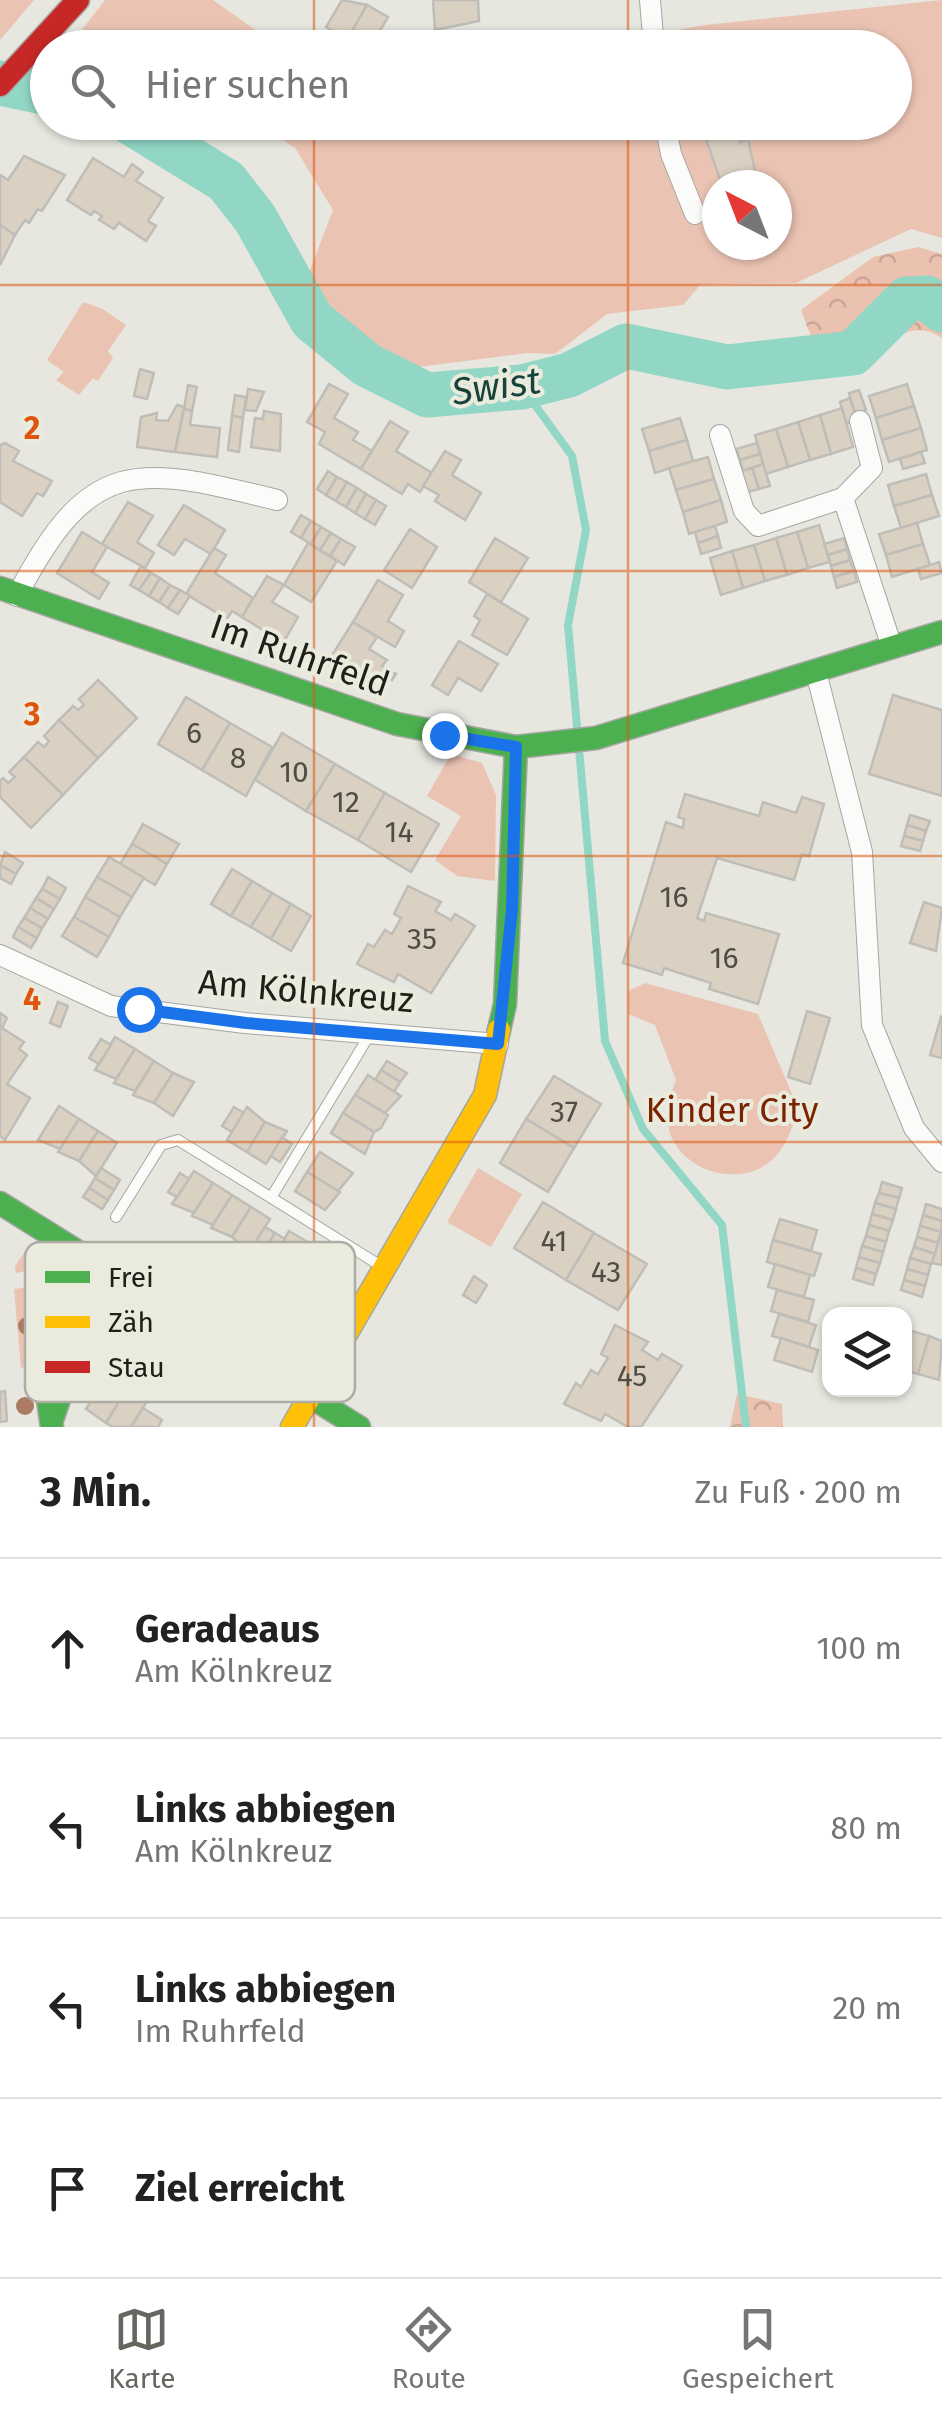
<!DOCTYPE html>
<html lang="de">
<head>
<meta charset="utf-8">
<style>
	:root { --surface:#fff; --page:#f6f6f6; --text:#222; --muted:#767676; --line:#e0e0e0; --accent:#666660 }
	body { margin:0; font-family:"Fira Sans",sans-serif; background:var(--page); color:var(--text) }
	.controls { position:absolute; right:30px; bottom:30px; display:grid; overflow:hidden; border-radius:20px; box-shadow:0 2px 8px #0004 }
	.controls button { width:90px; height:90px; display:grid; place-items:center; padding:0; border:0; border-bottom:2px solid var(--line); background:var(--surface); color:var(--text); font:50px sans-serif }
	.compass { position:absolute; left:702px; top:170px; width:90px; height:90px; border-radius:50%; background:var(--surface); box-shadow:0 2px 8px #0004; rotate:318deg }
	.stop { position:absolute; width:30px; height:30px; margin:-22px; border:8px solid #1a73e8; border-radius:50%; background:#fff }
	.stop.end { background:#1a73e8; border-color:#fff; box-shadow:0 2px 10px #0008 }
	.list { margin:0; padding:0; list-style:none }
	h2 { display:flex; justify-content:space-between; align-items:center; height:130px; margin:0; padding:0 40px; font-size:42px }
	h2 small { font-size:32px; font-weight:400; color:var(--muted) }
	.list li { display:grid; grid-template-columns:65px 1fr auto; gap:30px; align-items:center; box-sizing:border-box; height:180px; padding:0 40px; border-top:2px solid var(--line) }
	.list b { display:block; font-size:38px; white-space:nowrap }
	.list p { margin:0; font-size:32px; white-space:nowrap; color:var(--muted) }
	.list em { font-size:32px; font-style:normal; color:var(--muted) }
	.icon { flex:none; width:55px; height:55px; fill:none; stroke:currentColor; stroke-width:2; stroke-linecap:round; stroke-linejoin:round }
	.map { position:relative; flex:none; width:942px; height:1427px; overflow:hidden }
	.search { position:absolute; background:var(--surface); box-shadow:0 2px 8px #0004; left:30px; right:30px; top:30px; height:110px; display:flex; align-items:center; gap:25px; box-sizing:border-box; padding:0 35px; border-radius:55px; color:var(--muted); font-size:38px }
	.sheet { height:850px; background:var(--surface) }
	nav { display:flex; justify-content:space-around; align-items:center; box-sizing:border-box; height:140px; border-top:2px solid var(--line); background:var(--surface); font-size:28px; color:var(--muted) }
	nav a { display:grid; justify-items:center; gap:5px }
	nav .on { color:var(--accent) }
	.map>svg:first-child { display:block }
</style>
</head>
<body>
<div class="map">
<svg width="942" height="1427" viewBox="0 0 942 1427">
	<defs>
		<pattern id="forest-crowns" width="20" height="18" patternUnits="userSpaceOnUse" patternTransform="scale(2.5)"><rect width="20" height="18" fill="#ebc1b0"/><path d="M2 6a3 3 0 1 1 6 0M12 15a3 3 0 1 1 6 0" fill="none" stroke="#c9a697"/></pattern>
	</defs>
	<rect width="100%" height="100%" fill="#e7e7e0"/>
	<g fill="#eac3b3" fill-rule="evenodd">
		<polygon points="0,0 34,0 0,40"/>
		<polygon points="105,0 213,0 279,47 120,47 81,31"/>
		<path d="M 942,0 L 942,238 L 911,229 L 796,283 L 701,284 L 683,305 L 607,314 L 555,354 L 527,353 L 403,369 L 304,286 L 333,210 L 295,148 L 258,123 L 894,122 L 894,48 L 584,47 L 705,25 ZM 717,185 L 777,185 L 777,245 L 717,245 Z"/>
		<polygon points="83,302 101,308 126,325 108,351 113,358 98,381 93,378 79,395 56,380 64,372 47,360"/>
		<polygon points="451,754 482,763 496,795 495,881 457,876 435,860 461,816 427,796"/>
		<path d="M 645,983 L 758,1014 L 798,1108 C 793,1126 788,1143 775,1157 C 743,1191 677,1172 668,1126 C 665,1109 670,1096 676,1080 L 655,1025 L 628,1014 L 628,991 Z"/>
		<polygon points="478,1168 522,1194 491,1247 447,1222"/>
		<polygon points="31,1243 46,1257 52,1276 39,1268 16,1273 15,1266"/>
		<polygon points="36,1286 50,1294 30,1366 21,1368 14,1289"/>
	</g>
	<g fill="url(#forest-crowns)">
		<path d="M 918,247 L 942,254 L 942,338 C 910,315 881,349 853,358 C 843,362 831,362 821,363 L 801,310 L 873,257 Z"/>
		<polygon points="737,1394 782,1404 783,1427 730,1427"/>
	</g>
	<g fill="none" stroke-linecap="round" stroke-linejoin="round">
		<polyline stroke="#92d7c6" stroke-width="8" points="522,387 572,456 586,530 568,625 605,1041 643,1129 722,1225 746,1427"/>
		<g stroke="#92d7c6" stroke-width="45">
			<polyline points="0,83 48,93"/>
			<polyline points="130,122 226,181 255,218 312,320 367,365 427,395 522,387 569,375 626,346 727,367 853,353 907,299 927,298 942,310"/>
		</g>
	</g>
	<g fill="#dad1c3" stroke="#bfbdb8" stroke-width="2.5">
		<polygon points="342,0 367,5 347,40 326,27"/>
		<polygon points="433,0 478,0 479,21 435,30"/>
		<polygon points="367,5 388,17 370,48 361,48 347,40"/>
		<polygon points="700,122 733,122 740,143 748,139 758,185 722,185"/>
		<polygon points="24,156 65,175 42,211 38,209 29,223 25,220 15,235 0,225 0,175 8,180"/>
		<polygon points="93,158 124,177 132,164 143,172 136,181 163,198 148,221 156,226 146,241 119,223 114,229 99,220 102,216 94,211 91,215 67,200"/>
		<polygon points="0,225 15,235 0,265"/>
		<polygon points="140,369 154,373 147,399 134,396"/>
		<polygon points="329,384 348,394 334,418 358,432 353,440 372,451 361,469 319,444 325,432 307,422"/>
		<polygon points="907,384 914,406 876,418 869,396"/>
		<polygon points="188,385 197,387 192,411 184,409"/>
		<polygon points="248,389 264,392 256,411 245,410"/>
		<polygon points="859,390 866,410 855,413 849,393"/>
		<polygon points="235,395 246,397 243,418 232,416"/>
		<polygon points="850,398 857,420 846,424 840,402"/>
		<polygon points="177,405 184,407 175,452 137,447 141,417 157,413 156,420 168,421"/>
		<polygon points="914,406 921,428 882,440 876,418"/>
		<polygon points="842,408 853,447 831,454 820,415"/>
		<polygon points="184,409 192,411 190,425 220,428 217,457 175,452"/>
		<polygon points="264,411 281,414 280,451 251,447 255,418 263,419"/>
		<polygon points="820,415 831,454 810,460 798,422"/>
		<polygon points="232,416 243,418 239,452 228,450"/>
		<polygon points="680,418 687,440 649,451 642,429"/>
		<polygon points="390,421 408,432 396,451 432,473 420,492 408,484 402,494 361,469"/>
		<polygon points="798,422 810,460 788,467 776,429"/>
		<polygon points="921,428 927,450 889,462 882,440"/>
		<polygon points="776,429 788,467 766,474 755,435"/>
		<polygon points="687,440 693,461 655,473 649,451"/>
		<polygon points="5,443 19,451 13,461 52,481 43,496 37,493 22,516 0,502 0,445"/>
		<polygon points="757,443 760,454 740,460 736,449"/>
		<polygon points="445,451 461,460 452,475 481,493 465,520 435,501 439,495 423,486"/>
		<polygon points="921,452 925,463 903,469 900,459"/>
		<polygon points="760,454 763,464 743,471 740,460"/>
		<polygon points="708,457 714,479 676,490 669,468"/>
		<polygon points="763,464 770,486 759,489 752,468"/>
		<polygon points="752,468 759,489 748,492 741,471"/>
		<polygon points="328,471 337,477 326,495 317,489"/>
		<polygon points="926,474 932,495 894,506 888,485"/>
		<polygon points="337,477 347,482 336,501 326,495"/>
		<polygon points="714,479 721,500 683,512 676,490"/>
		<polygon points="347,482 357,488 346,507 336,501"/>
		<polygon points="357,488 366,494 355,513 346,507"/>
		<polygon points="366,494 376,500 365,519 355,513"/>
		<polygon points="932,495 939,516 901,528 894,506"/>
		<polygon points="376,500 386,506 375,525 365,519"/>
		<polygon points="721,500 727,522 689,534 683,512"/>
		<polygon points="128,502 153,516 137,542 154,553 145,568 102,544"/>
		<polygon points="184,505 225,530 211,554 185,539 174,555 158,545"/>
		<polygon points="301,515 311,521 301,538 291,532"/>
		<polygon points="311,521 321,527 311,544 301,538"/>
		<polygon points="917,523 923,544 886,555 879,534"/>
		<polygon points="819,525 830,562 808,568 797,532"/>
		<polygon points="715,526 718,536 698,543 695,532"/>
		<polygon points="321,527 331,533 320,550 311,544"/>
		<polygon points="410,529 437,547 412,588 384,570"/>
		<polygon points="82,532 107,547 92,572 109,583 99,599 57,573"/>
		<polygon points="797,532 808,568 787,575 776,538"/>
		<polygon points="331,533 341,539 330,556 320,550"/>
		<polygon points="718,536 721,548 701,554 698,543"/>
		<polygon points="495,538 528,558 501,602 469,582"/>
		<polygon points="776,538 787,575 765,581 754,545"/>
		<polygon points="844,538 847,549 828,555 824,544"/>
		<polygon points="341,539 355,547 344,565 330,556"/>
		<polygon points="308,543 337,561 311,602 284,585"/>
		<polygon points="923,544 930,565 892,577 886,555"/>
		<polygon points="754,545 765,581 743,588 732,551"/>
		<polygon points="214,548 226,555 215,573 253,598 242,617 232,611 227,619 186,594"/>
		<polygon points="847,549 850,560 831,566 828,555"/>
		<polygon points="732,551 743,588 721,595 710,558"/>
		<polygon points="850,560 854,571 834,577 831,566"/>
		<polygon points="939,562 942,573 921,579 918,569"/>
		<polygon points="141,566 151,573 139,590 130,585"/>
		<polygon points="854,571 857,582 837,588 834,577"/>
		<polygon points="151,573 160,578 149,596 139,590"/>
		<polygon points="267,576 284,585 272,602 298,617 283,643 242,617"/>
		<polygon points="160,578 170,585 159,602 149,596"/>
		<polygon points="378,580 403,595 388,621 404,631 395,647 353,622"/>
		<polygon points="170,585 180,590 168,608 159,602"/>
		<polygon points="180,590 190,596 178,614 168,608"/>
		<polygon points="487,594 528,619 507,655 472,635 480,620 474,616"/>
		<polygon points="353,622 377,637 369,649 387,660 382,666 396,674 392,680 379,672 369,689 327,663"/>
		<polygon points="459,641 498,664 481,691 458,678 448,695 432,685"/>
		<polygon points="98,680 137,718 98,758 59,720 73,706 78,710 84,705 79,699"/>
		<polygon points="893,695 942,710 942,796 869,774"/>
		<polygon points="186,697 230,723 202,770 158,744"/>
		<polygon points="59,720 98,758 63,795 24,757 38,742 44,747 49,741 44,736"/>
		<polygon points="230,723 272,747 246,796 202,770"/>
		<polygon points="282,733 335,764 306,811 255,780"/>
		<polygon points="24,757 63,795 31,828 0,797 0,781 3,778 8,783 15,777 9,772"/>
		<polygon points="335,764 385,793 358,840 306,811"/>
		<polygon points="385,793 439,824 411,872 358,840"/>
		<polygon points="685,794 759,816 763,802 796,813 802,797 824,804 809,856 802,854 794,880 717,858 697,918 704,921 706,913 779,934 758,1004 709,989 711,983 664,968 662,975 623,963 666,822 683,828 684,819 678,817"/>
		<polygon points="910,815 930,821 926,831 907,825"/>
		<polygon points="143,824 179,844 167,864 132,844"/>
		<polygon points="907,825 926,831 923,841 904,836"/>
		<polygon points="904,836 923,841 920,851 901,846"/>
		<polygon points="132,844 167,864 155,885 120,864"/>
		<polygon points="5,852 23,863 16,874 0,865"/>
		<polygon points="109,857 144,878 132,897 97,877"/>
		<polygon points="0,865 16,874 11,884 0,878"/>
		<polygon points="232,869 252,881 231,916 211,904"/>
		<polygon points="48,877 66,888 60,899 42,889"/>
		<polygon points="97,877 132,897 120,917 85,897"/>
		<polygon points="252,881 272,893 251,927 231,916"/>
		<polygon points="408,886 441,902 435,911 451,920 455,914 475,926 431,993 398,974 394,982 357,964 368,944 374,947 385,930 392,934 401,918 394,914"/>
		<polygon points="42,889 60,899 54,909 36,898"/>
		<polygon points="272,893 291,904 271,939 251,927"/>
		<polygon points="85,897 120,917 109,937 74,917"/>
		<polygon points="36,898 54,909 48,919 30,908"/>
		<polygon points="924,902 942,908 936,951 910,943"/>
		<polygon points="291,904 311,916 291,951 271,939"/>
		<polygon points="30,908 48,919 42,928 24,918"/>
		<polygon points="74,917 109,937 97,957 62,936"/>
		<polygon points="24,918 42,928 37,938 18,927"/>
		<polygon points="18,927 37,938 31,948 13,937"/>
		<polygon points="58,1002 68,1006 60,1027 50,1023"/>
		<polygon points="807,1011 830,1018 810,1084 788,1077"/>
		<polygon points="0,1013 7,1018 2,1028 24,1042 19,1049 27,1055 7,1084 30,1098 5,1140 0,1136"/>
		<polygon points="941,1017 942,1018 942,1058 930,1055"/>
		<polygon points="115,1037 135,1049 116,1079 95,1070"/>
		<polygon points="101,1039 111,1045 99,1064 89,1058"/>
		<polygon points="135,1049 154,1061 135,1091 114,1083"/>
		<polygon points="154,1061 173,1073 154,1103 133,1095"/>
		<polygon points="387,1061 407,1073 400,1082 381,1070"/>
		<polygon points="381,1070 400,1082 394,1092 375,1080"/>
		<polygon points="173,1073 194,1082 173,1116 154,1103"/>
		<polygon points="368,1075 401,1096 385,1113 355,1095"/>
		<polygon points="554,1076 601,1104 574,1148 526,1119"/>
		<polygon points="355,1095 388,1115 381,1128 374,1132 343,1113"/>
		<polygon points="59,1106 79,1119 60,1149 38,1140"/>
		<polygon points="234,1107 244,1113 232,1132 222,1126"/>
		<polygon points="247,1107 265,1122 247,1152 227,1140"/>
		<polygon points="343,1113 374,1132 365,1154 331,1133"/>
		<polygon points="79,1119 98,1131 79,1161 58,1152"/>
		<polygon points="526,1119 574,1148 548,1192 500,1163"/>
		<polygon points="265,1122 287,1131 266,1164 247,1152"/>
		<polygon points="98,1131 117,1143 96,1176 79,1161"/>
		<polygon points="282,1137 292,1144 280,1162 271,1156"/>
		<polygon points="320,1152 353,1173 338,1191 307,1172"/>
		<polygon points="101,1168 120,1180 114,1190 95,1178"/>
		<polygon points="194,1171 213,1183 194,1213 172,1204"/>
		<polygon points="307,1172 340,1192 325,1210 295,1191"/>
		<polygon points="180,1173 189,1179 177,1197 168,1192"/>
		<polygon points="95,1178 114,1190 108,1200 89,1188"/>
		<polygon points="882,1182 902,1188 899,1198 879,1193"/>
		<polygon points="213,1183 232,1195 213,1225 192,1216"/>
		<polygon points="89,1188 108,1200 102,1209 83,1197"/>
		<polygon points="879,1193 899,1198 896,1209 875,1203"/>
		<polygon points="232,1195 251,1207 232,1237 211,1228"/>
		<polygon points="543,1202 594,1233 566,1280 514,1248"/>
		<polygon points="875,1203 896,1209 893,1220 872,1214"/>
		<polygon points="926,1204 942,1209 942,1221 923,1215"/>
		<polygon points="251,1207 270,1219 249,1252 232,1237"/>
		<polygon points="872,1214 893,1220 889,1231 869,1225"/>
		<polygon points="923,1215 942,1221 941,1232 920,1226"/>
		<polygon points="780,1219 817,1230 811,1251 773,1240"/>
		<polygon points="869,1225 889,1231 886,1242 866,1236"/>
		<polygon points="920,1226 941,1232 938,1243 917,1237"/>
		<polygon points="265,1227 275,1233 263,1252 253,1246"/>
		<polygon points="942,1230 942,1265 932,1263"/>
		<polygon points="289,1231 309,1243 290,1273 269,1265"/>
		<polygon points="275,1233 285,1239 273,1258 263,1252"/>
		<polygon points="594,1233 647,1264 618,1310 566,1280"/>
		<polygon points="866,1236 886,1242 883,1252 862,1246"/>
		<polygon points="917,1237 938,1243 935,1254 914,1247"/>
		<polygon points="773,1240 821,1254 814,1276 767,1262"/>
		<polygon points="862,1246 883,1252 880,1263 859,1257"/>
		<polygon points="914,1247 935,1254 931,1264 910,1258"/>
		<polygon points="859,1257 880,1263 876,1274 856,1268"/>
		<polygon points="910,1258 931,1264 928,1275 907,1269"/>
		<polygon points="775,1264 810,1275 804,1297 768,1287"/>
		<polygon points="856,1268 876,1274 873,1285 853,1279"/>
		<polygon points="907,1269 928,1275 925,1286 904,1280"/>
		<polygon points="474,1276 487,1285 476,1303 463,1295"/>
		<polygon points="904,1280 925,1286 922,1297 901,1290"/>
		<polygon points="777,1290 814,1300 808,1322 771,1311"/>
		<polygon points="779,1314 816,1325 809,1347 772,1336"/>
		<polygon points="615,1325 648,1342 642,1350 658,1360 662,1354 682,1366 641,1427 628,1427 605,1414 601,1421 564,1404 576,1383 581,1387 591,1370 598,1374 608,1358 601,1354"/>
		<polygon points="908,1330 929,1336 918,1374 904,1370"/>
		<polygon points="929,1336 942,1341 939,1380 918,1374"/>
		<polygon points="781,1338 818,1350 812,1372 774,1360"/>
		<polygon points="106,1378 126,1390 106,1423 86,1409"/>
		<polygon points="126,1390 146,1403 131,1427 113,1427 106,1423"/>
		<polygon points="5,1391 7,1421 0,1422 0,1392"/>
		<polygon points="143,1408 162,1420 158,1427 131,1427"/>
	</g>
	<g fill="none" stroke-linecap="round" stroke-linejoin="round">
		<g stroke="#a7a7a2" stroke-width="12">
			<g id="lane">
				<polyline points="272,1196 370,1034"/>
				<polyline points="116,1217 161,1145 178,1140 381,1266"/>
			</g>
		</g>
		<g stroke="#a7a7a2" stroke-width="22">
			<g id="street">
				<polyline points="650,0 654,48"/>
				<polyline points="665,122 671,154 695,214"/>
				<polyline points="720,435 744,511 758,526 843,498 892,647"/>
				<polyline points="843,498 872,468 860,421"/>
				<path d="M 17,596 C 90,455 136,465 277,500"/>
				<polyline points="816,672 862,852 872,1025 914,1128 942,1162"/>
				<polyline points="0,955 111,1006 245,1023 498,1044"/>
			</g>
		</g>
		<g stroke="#a7a7a2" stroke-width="25">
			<g id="fast">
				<polyline points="0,588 397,724 516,747 596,738 942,632"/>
				<polyline points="499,1030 505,1004 516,747"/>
				<polyline points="0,1203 359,1427"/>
				<polyline points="53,1417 76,1350 105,1319 110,1270"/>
				<path d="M 52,1427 C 40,1343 29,1320 110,1270"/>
			</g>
		</g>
		<g stroke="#a7a7a2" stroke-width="25">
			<polyline id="slow" points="292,1427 485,1095 499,1030"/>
		</g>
		<g stroke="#a7a7a2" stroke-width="25">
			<polyline id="jam" points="0,85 78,0"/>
		</g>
		<use href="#lane" stroke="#fbfbfa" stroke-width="10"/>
		<use href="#street" stroke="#fbfbfa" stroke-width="20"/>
		<use href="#fast" stroke="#4caf50" stroke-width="22"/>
		<use href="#slow" stroke="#ffc107" stroke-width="22"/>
		<use href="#jam" stroke="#c62828" stroke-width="22"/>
	</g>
	<g fill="#ac7b65">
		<circle cx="27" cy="1326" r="9"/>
		<circle cx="25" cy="1406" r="9"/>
	</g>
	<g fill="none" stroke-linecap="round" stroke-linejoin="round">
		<polyline stroke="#1a73e8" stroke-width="12" points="139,1009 246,1023 498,1044 512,909 516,747 444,735"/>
	</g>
	<path fill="none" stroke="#de560d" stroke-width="2.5" stroke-opacity="0.55" d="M 314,0 L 314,48M 628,0 L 628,48M 314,122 L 314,1427M 628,122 L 628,1427M 0,285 L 942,285M 0,571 L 942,571M 0,856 L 942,856M 0,1142 L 942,1142"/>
	<g text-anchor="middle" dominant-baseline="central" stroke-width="8" stroke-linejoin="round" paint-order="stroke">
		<g font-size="30" fill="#504d46">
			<text x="194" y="733">6</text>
			<text x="238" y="758">8</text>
			<text x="294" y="772">10</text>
			<text x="346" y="802">12</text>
			<text x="399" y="832">14</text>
			<text x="674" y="897">16</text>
			<text x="422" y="939">35</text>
			<text x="724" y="958">16</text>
			<text x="564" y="1112">37</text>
			<text x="554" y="1241">41</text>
			<text x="606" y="1272">43</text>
			<text x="632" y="1376">45</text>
		</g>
		<g font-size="35" fill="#20201b" stroke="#eaeadd">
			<text transform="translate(300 655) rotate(19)">Im Ruhrfeld</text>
			<text transform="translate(306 991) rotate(5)">Am Kölnkreuz</text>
		</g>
		<g font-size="35" fill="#7b2300" stroke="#eaeadd">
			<text x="732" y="1110">Kinder City</text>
		</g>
		<g font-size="38" font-style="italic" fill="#16433a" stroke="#eaeadd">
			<text transform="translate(496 386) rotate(-8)">Swist</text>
		</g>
	</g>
	<rect x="25" y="1242" width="330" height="160" rx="15" fill="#eaeadd" stroke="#adada3" stroke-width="2.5"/>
	<rect x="45" y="1271" width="45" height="12" fill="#4caf50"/>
	<rect x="45" y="1316" width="45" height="12" fill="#ffc107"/>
	<rect x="45" y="1361" width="45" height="12" fill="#c62828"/>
	<g font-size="28" fill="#20201b">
		<text x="108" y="1287">Frei</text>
		<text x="108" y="1332">Zäh</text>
		<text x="108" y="1377">Stau</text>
	</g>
	<g font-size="32" text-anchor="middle" font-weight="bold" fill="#de560d" stroke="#eaeadd" stroke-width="8" stroke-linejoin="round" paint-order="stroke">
		<text x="32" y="439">2</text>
		<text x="32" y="725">3</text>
		<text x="32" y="1010">4</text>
	</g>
</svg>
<div class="controls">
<button><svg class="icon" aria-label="layers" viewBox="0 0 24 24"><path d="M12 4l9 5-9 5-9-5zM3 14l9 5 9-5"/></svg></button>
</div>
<svg class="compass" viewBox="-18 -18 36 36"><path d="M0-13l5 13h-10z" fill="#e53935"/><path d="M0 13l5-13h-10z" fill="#767676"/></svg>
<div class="stop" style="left:139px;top:1009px"></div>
<div class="stop end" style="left:444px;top:735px"></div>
<div class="search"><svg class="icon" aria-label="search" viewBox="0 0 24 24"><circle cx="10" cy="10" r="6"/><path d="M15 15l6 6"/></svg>Hier suchen</div>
</div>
<section class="sheet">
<h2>3 Min.<small>Zu Fuß · 200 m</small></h2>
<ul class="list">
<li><svg class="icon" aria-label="ahead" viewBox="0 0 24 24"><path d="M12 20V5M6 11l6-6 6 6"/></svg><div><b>Geradeaus</b><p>Am Kölnkreuz</p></div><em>100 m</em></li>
<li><svg class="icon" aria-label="left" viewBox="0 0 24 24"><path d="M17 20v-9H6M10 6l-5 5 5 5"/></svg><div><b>Links abbiegen</b><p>Am Kölnkreuz</p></div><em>80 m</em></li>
<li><svg class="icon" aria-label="left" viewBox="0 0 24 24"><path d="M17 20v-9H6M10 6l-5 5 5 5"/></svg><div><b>Links abbiegen</b><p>Im Ruhrfeld</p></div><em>20 m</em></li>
<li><svg class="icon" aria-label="arrive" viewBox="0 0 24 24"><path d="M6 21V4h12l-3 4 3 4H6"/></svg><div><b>Ziel erreicht</b></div></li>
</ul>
</section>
<nav>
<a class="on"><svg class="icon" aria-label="map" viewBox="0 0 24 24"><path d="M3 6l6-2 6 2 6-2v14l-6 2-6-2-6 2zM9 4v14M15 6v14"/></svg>Karte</a>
<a><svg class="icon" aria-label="directions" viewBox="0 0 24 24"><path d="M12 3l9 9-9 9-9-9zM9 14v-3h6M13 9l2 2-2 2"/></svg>Route</a>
<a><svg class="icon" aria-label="saved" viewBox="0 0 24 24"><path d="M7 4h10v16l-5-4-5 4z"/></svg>Gespeichert</a>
</nav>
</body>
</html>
